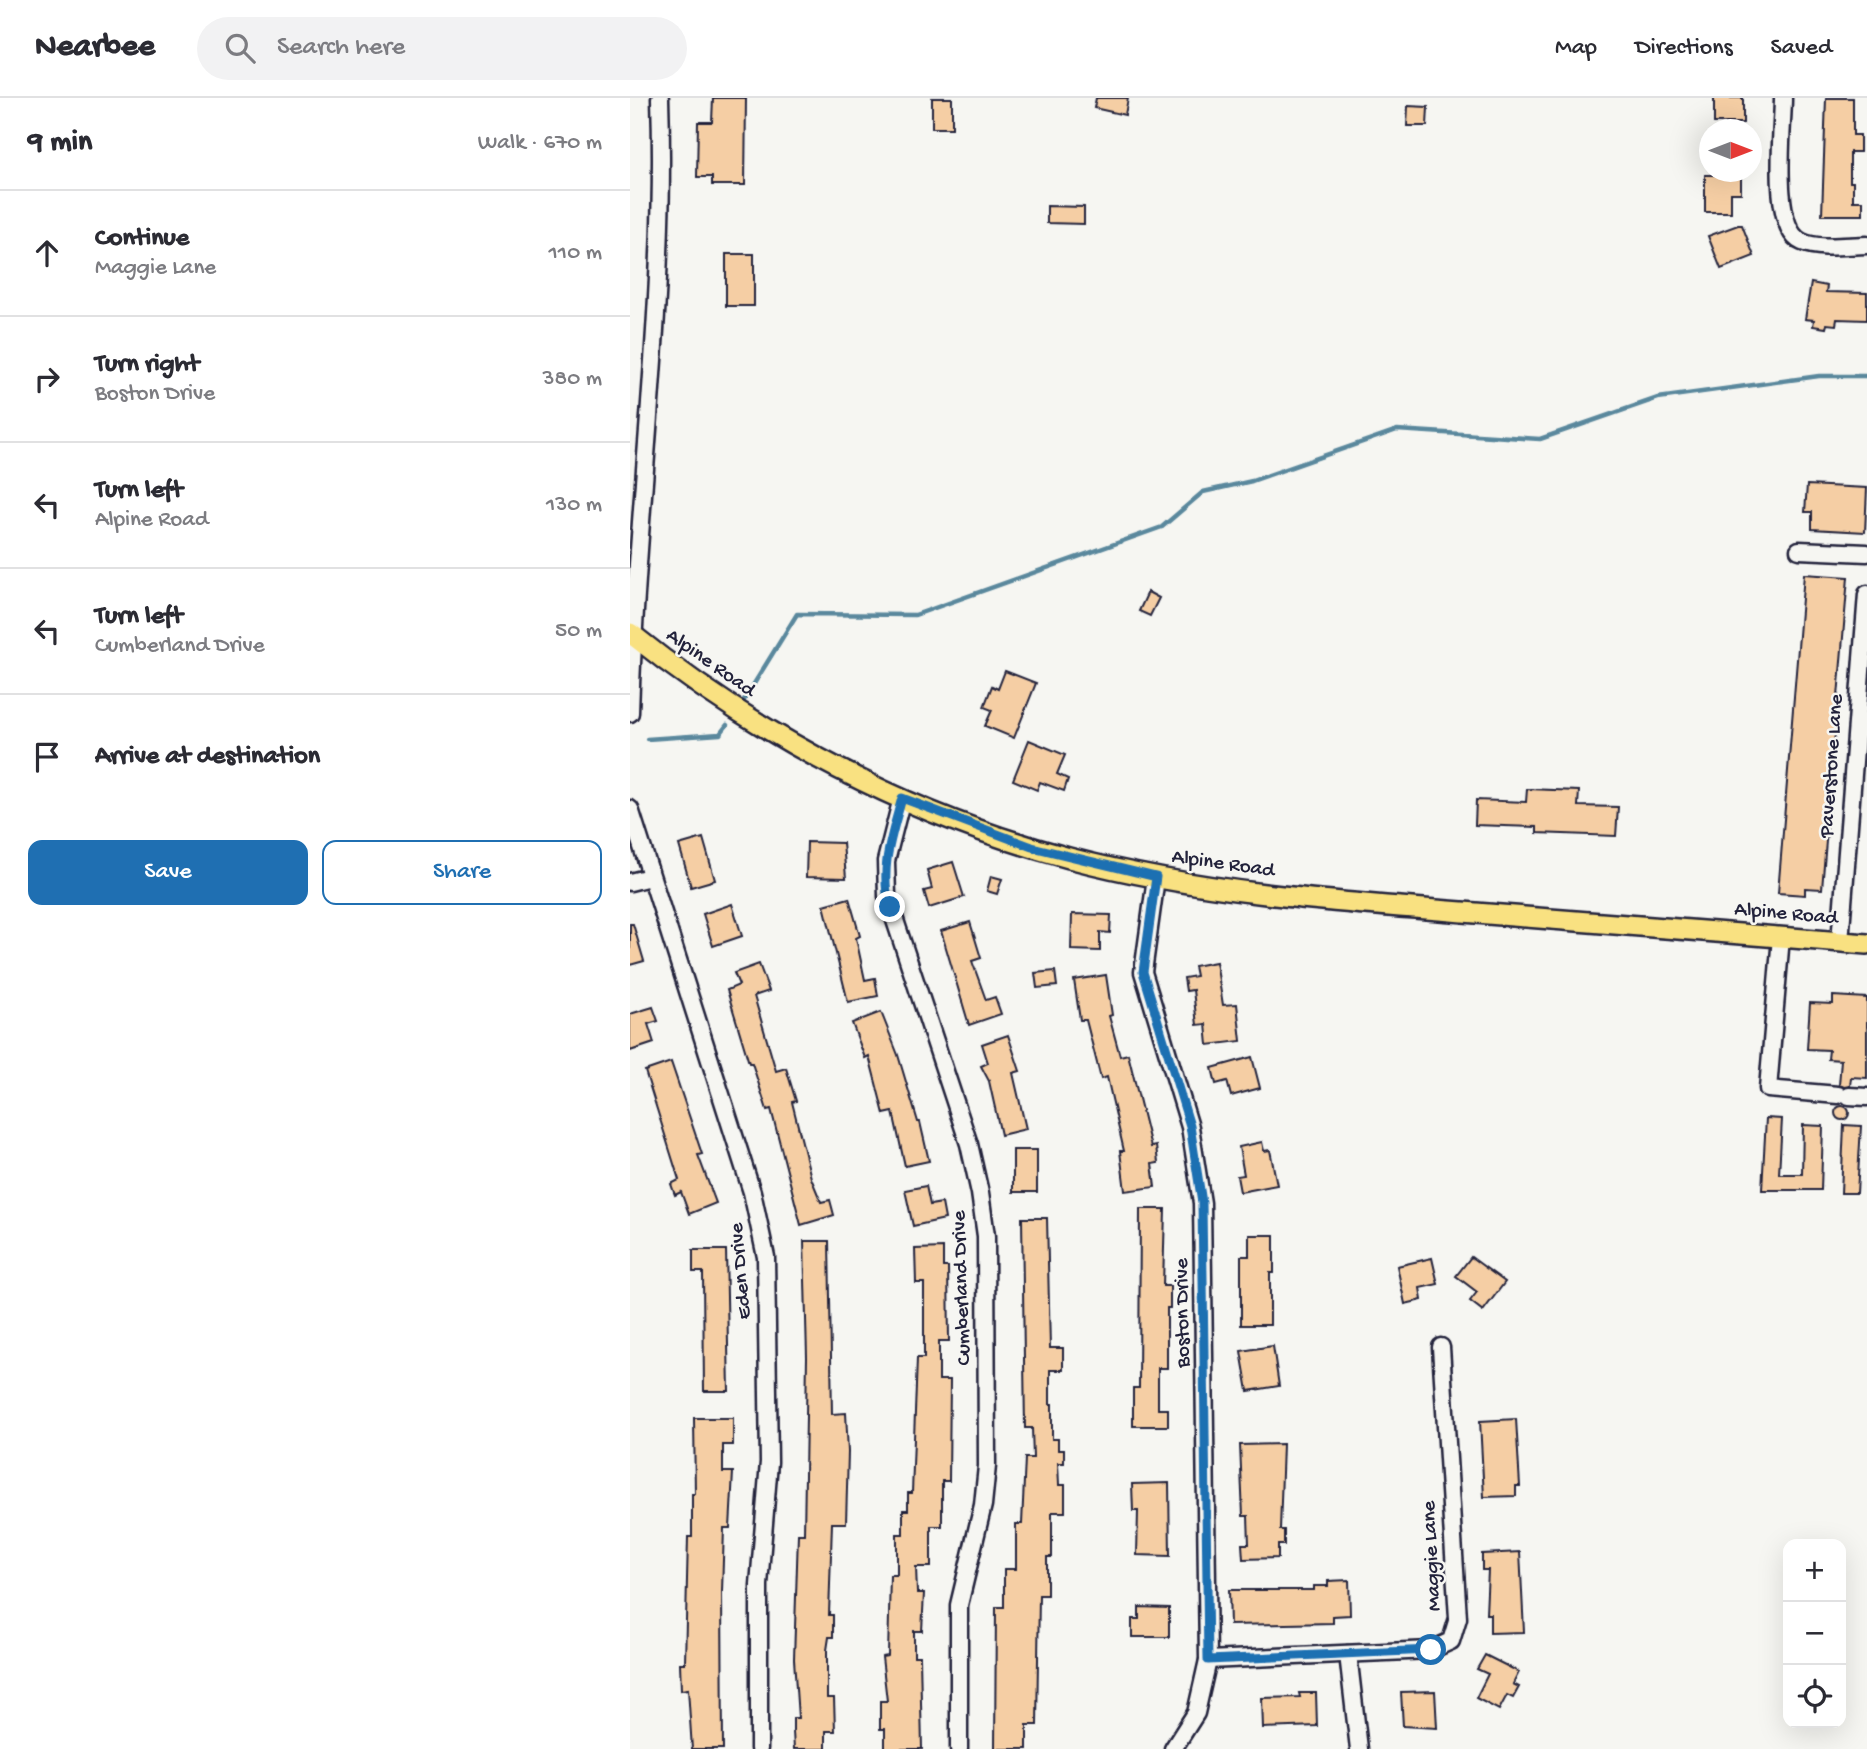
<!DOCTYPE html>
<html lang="en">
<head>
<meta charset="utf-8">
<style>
	:root { --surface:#fff; --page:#f2f2f3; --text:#2b2b33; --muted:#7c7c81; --line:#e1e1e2; --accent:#1f6fb2 }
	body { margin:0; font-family:"Gochi Hand",sans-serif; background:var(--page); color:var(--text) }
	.controls { position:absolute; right:21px; bottom:21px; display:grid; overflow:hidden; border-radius:14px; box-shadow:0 7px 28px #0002 }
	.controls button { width:63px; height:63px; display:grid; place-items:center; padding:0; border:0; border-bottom:2px solid var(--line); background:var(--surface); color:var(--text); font:35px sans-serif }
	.compass { position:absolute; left:1069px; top:21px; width:63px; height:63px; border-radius:50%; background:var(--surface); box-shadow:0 7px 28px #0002; rotate:90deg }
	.stop { position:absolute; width:21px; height:21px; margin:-16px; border:5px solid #1f6fb2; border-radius:50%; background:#fff }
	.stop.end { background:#1f6fb2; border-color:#fff; box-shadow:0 2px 7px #0008 }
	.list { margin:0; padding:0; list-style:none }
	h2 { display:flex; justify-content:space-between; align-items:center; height:91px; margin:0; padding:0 28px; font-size:30px }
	h2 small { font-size:23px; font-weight:400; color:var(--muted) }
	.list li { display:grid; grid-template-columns:46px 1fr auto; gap:21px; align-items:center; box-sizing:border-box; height:126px; padding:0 28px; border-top:2px solid var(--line) }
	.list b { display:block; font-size:26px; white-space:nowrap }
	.list p { margin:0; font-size:23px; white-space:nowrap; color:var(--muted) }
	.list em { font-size:23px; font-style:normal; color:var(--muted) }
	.actions { display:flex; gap:14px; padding:21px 28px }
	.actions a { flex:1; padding:16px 0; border:2px solid var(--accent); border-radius:14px; text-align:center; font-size:24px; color:var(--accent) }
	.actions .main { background:var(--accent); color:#fff }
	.icon { flex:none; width:38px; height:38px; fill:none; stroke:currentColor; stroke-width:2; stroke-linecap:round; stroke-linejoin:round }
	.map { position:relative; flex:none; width:1237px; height:1651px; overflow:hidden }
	header { display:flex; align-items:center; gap:42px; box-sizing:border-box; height:98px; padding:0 35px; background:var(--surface); border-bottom:2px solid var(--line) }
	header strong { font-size:33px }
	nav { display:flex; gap:38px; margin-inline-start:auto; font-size:24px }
	.search { width:490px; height:63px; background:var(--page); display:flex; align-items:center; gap:18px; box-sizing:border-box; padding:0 24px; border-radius:38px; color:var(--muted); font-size:26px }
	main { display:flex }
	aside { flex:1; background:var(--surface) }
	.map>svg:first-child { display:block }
</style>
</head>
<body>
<header>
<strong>Nearbee</strong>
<div class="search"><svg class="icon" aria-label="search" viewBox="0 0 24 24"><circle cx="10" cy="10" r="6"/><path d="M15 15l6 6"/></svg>Search here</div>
<nav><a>Map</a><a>Directions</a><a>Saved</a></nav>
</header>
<main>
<aside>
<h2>9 min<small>Walk · 670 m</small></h2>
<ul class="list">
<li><svg class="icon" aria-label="ahead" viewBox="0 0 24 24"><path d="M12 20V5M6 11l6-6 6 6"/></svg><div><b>Continue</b><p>Maggie Lane</p></div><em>110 m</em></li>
<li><svg class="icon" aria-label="right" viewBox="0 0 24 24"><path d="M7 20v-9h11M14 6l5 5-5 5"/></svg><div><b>Turn right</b><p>Boston Drive</p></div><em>380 m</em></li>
<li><svg class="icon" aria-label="left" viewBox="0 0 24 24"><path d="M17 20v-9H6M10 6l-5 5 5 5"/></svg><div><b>Turn left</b><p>Alpine Road</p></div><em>130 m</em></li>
<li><svg class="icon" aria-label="left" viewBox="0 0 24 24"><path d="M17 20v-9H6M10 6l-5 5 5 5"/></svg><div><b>Turn left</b><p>Cumberland Drive</p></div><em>50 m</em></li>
<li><svg class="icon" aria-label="arrive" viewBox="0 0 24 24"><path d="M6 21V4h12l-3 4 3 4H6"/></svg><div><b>Arrive at destination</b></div></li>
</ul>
<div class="actions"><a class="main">Save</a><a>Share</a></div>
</aside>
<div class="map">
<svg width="1237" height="1651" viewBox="0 0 1237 1651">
	<rect width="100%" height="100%" fill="#f6f6f2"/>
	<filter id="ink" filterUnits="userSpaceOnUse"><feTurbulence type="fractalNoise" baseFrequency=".0143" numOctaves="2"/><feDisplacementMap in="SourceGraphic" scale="14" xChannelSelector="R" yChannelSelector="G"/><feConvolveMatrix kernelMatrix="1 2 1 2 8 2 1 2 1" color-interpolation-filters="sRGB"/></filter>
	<g filter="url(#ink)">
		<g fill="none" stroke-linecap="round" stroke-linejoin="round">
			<g stroke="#5a889d" stroke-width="4.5">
				<polyline points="114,602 167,516 285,517 532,429 573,394 622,383 767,332 910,341 1028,300 1189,278 1237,278"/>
				<polyline points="17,641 90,636 97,627"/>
			</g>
		</g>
		<g fill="#f5cea4" stroke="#22223b" stroke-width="2">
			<polygon points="83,0 116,0 115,87 82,87 82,79 67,79 68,24 82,24"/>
			<rect x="302" y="0" width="20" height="30"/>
			<polygon points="466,0 498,0 495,17 464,10"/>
			<rect x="1084" y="0" width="29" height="25"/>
			<polygon points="1196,0 1223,0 1223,37 1230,37 1230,54 1220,54 1220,84 1223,84 1223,103 1233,103 1233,117 1192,117"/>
			<polygon points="778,8 798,9 797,28 777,28"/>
			<polygon points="1075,77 1111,77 1111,95 1101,95 1101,114 1075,114"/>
			<polygon points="417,108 454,109 454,126 417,125"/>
			<polygon points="1108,127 1112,127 1124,158 1091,171 1078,138"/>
			<rect x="96" y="156" width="28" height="52"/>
			<polygon points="1181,185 1197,188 1196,194 1237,195 1237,222 1207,221 1206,227 1197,226 1196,230 1183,228 1184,222 1175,221"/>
			<polygon points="1177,387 1237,390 1235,434 1182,431 1182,414 1175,414"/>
			<polygon points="1174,476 1218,479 1192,791 1175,790 1175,797 1148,795"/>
			<polygon points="518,494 529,500 520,518 509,513"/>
			<polygon points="375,573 406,585 384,640 355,628 362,612 354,609 362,588 368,591"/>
			<polygon points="399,642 435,657 427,676 438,681 434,693 410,684 407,692 383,682"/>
			<polygon points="897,691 949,693 948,708 988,709 986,738 907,735 907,729 845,727 846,702 896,704"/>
			<polygon points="73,740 85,782 61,789 49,747"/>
			<polygon points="177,744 213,745 216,780 176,779"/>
			<polygon points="323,764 334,799 299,810 294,793 302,791 297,772"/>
			<polygon points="361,778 372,781 367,796 357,793"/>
			<polygon points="219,800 230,838 226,840 235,882 245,880 248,898 218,904 194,807"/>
			<polygon points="102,806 112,838 83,848 73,816"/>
			<polygon points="442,816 481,817 480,835 470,834 470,853 441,852"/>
			<polygon points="340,824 351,860 342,863 356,902 365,899 371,916 339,927 311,833"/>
			<polygon points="0,826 3,826 14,863 0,867"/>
			<polygon points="586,864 593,907 607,906 611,943 578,947 576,926 567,927 563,892 556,893 554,880 566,878 564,868"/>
			<polygon points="129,866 139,893 124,898 146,973 156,970 166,1003 162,1004 181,1080 191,1104 200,1102 204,1117 171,1127 141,1011 137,1012 122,965 119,965 97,892 109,887 104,875"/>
			<polygon points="425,873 427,888 407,890 405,875"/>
			<polygon points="476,877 482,917 479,918 490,958 498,956 521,1049 526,1048 528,1065 522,1066 525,1089 495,1093 490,1053 494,1053 477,979 471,981 456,922 450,922 444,882"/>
			<polygon points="1203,898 1237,900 1237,980 1221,979 1220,988 1214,989 1209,987 1211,962 1198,961 1199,952 1177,951 1180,905 1203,906"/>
			<polygon points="23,909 28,923 18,926 24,945 0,953 0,916"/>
			<polygon points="251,914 268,957 288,1024 290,1024 299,1063 275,1068 263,1014 254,1016 239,958 235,960 222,925"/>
			<polygon points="378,937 390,973 383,975 396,1031 371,1037 359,983 351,968 358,965 352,946"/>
			<polygon points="622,959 630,990 601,998 597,983 586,986 582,970"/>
			<polygon points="41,964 72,1056 68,1057 86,1105 59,1116 51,1094 45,1097 41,1086 49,1082 15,973"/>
			<circle cx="1212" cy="1015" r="7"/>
			<polygon points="1136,1020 1152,1021 1149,1076 1172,1076 1173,1027 1193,1028 1191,1092 1132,1092"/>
			<polygon points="1214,1027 1231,1028 1227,1095 1211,1095"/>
			<polygon points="632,1044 634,1053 640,1052 647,1087 610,1094 607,1078 614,1077 609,1049"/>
			<rect x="383" y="1052" width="24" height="42"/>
			<polygon points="296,1088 300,1107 312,1105 315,1121 283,1128 275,1092"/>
			<polygon points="510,1111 535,1111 533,1188 540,1188 540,1210 537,1210 537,1270 528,1270 528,1311 538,1311 538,1328 503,1328 503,1290 509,1290"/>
			<polygon points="392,1120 417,1120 420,1250 433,1250 433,1272 420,1272 420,1306 422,1306 422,1341 428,1341 428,1352 434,1352 434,1365 428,1365 429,1387 435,1387 435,1414 422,1414 422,1459 417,1459 417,1497 409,1497 407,1627 397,1627 397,1651 365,1651 366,1509 374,1509 374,1471 386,1471 386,1426 392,1426 395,1360 403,1360 402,1330 395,1330"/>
			<polygon points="619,1137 644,1137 644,1175 640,1175 640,1227 611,1227 611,1158 619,1158"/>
			<polygon points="174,1143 199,1143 202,1316 216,1315 218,1354 216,1425 202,1425 199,1517 203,1517 203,1539 199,1539 197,1552 197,1600 204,1600 205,1633 196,1633 196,1651 164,1651 163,1633 163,1620 168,1620 164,1561 168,1436 174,1436 177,1259"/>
			<polygon points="313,1150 313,1169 318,1169 319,1243 309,1243 309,1282 320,1282 319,1383 312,1383 312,1428 301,1428 301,1469 286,1469 287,1495 294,1495 292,1533 284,1533 284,1558 290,1558 292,1651 255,1651 255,1631 250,1631 250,1603 257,1603 252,1559 258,1558 260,1477 267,1477 267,1436 273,1436 273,1412 278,1412 278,1395 282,1395 287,1260 294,1260 294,1185 286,1185 285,1151"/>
			<polygon points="63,1152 96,1152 99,1293 74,1293 73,1174 63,1174"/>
			<polygon points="841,1159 875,1184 853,1213 840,1203 847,1194 826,1178"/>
			<polygon points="802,1160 808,1186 790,1190 792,1202 775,1206 767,1168"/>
			<polygon points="643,1248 649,1288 618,1293 611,1253"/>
			<polygon points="64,1320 103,1320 103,1347 93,1347 93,1374 103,1374 100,1430 94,1430 92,1494 93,1651 62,1651 58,1591 51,1592 50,1565 55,1565 58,1439 62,1439 62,1396 65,1396"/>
			<polygon points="886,1321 890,1388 886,1388 886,1398 854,1399 850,1323"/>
			<polygon points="653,1346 650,1432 654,1432 654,1447 648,1447 648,1460 613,1461 612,1446 619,1446 618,1418 613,1418 610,1347"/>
			<polygon points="539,1385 540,1458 507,1457 508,1413 503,1413 502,1386"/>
			<polygon points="890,1454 894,1534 860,1535 860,1516 856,1516 858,1472 852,1472 852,1456"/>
			<polygon points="719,1482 720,1517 703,1518 703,1525 600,1527 599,1492 684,1492 684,1488 698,1488 698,1483"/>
			<polygon points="509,1509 539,1510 539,1539 502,1539 502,1521 509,1521"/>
			<polygon points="855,1557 889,1574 883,1586 889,1589 883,1600 877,1597 869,1612 846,1600 858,1576 847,1571"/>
			<polygon points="805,1593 807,1630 773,1628 771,1594"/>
			<polygon points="669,1595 686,1595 687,1628 633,1630 632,1600 670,1599"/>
		</g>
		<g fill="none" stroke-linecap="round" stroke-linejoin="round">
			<g stroke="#22223b" stroke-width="21">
				<g id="minor">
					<path d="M 1153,0 C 1153,31 1140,130 1172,144 C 1190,152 1218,147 1237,147"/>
					<polyline points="1169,452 1237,455"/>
					<path d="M 0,615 C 6,410 37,205 30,0"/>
					<polyline points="272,700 256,763 257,798 339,1046 350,1095 356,1138 357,1368 353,1407 329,1507 329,1651"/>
					<polyline points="0,711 122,1094 136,1159 139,1364 129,1487 129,1651"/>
					<polyline points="526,780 513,874 560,1029 572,1105 578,1562 566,1615 543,1651"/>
					<polyline points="0,784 20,779"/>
					<polyline points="1151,839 1138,991 1208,997"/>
					<polyline points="1210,844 1237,496"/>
					<polyline points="1219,998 1237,999"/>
					<polyline points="718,1556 729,1651"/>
					<polyline points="578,1562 801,1552 821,1543 828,1520 811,1249"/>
				</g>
			</g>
			<g stroke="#22223b" stroke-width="24">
				<path id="major" d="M 0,535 C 128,638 280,718 439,760 C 568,794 701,804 833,814 C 968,825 1102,835 1237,846"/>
			</g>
			<use href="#minor" stroke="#f6f6f2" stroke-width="16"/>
			<use href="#major" stroke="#f9e181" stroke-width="19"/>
		</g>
	</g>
	<g fill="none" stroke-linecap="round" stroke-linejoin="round" filter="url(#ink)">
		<path stroke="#1f6fb2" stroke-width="9" d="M 260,809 C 249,771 262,737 272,700 L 402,749 L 526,779 L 513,874 L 560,1028 L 572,1105 L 578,1562 L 801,1552"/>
	</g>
	<g text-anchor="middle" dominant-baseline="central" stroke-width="5" stroke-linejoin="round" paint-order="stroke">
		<g font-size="21" fill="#22223b" stroke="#f6f6f2">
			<text transform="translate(80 566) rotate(35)">Alpine Road</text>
			<text transform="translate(1203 668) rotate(-86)">Paverstone Lane</text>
			<text transform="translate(593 767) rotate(8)">Alpine Road</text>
			<text transform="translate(1156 817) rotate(5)">Alpine Road</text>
			<text transform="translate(112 1173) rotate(-95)">Eden Drive</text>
			<text transform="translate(333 1190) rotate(-92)">Cumberland Drive</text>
			<text transform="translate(554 1215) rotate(-91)">Boston Drive</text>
			<text transform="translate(803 1458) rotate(-93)">Maggie Lane</text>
		</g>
	</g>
</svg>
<div class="controls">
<button>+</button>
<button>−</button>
<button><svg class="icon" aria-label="locate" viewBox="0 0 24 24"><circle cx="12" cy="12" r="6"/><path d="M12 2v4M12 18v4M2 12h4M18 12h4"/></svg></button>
</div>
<svg class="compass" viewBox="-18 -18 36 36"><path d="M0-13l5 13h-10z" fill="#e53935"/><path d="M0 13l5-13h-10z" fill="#7c7c81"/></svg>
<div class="stop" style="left:801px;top:1552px"></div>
<div class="stop end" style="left:260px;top:809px"></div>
</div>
</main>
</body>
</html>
